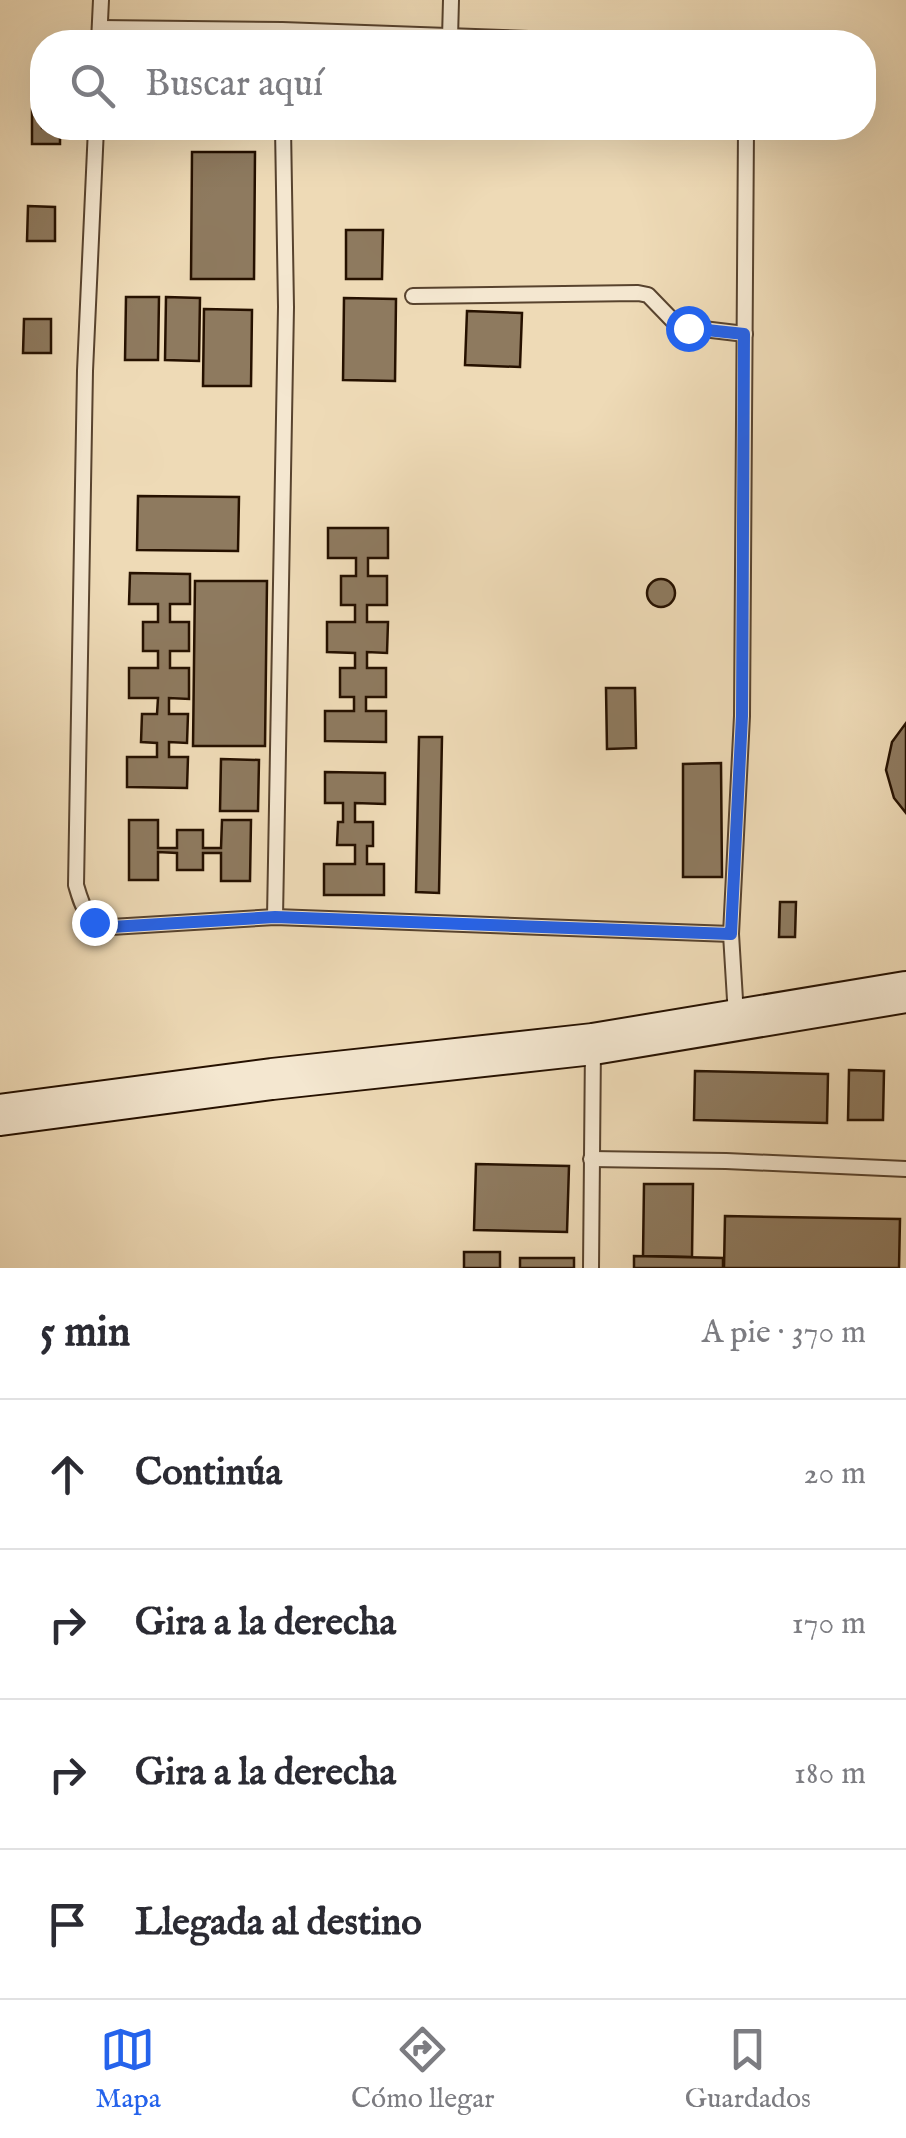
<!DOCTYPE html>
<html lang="es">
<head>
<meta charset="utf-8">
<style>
	:root { --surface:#fff; --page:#f7f7f7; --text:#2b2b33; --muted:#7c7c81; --line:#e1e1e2; --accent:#2563eb }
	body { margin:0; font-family:"IM FELL English",serif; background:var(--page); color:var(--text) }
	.stop { position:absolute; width:30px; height:30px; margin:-22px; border:8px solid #2563eb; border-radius:50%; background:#fff }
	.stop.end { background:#2563eb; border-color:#fff; box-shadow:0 2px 10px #0008 }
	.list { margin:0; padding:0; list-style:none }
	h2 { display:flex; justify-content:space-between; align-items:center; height:130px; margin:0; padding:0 40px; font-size:42px }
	h2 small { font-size:32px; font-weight:400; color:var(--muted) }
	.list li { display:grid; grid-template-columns:65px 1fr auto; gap:30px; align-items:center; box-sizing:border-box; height:150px; padding:0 40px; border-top:2px solid var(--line) }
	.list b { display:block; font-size:38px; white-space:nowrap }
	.list em { font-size:32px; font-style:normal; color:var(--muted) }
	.icon { flex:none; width:55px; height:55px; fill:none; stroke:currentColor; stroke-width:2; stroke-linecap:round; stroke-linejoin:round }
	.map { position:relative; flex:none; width:906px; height:1268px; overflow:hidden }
	.search { position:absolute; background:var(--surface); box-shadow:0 10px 40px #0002; left:30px; right:30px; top:30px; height:110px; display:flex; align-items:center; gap:25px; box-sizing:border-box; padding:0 35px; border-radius:40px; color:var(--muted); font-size:38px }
	.sheet { height:730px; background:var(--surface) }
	nav { display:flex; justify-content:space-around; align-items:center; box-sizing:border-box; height:140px; border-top:2px solid var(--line); background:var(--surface); font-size:28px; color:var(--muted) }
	nav a { display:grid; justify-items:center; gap:5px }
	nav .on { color:var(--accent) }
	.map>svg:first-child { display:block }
</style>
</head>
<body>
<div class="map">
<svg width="906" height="1268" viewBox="0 0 906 1268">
	<rect width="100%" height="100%" fill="#eedab6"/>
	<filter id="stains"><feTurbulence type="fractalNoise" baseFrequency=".002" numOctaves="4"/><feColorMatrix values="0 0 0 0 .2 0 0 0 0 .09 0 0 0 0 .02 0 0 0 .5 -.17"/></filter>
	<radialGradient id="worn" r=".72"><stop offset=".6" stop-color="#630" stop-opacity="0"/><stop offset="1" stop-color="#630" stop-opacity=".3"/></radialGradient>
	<g fill="#8e7a5f" stroke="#261100" stroke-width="2.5">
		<polygon points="32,109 42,109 42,128 60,128 60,144 32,144"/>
		<polygon points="192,152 255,152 254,279 191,279"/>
		<polygon points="28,206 55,207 55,241 27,241"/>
		<polygon points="346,230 383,230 382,279 346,279"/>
		<polygon points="126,297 159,297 158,360 125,360"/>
		<polygon points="166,297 200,298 199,361 165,360"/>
		<polygon points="344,298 396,299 395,381 343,380"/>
		<polygon points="204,309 252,310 251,386 203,386"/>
		<polygon points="467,311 522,313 520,367 465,365"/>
		<polygon points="24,319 51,319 51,353 23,353"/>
		<polygon points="138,496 239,497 238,551 137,550"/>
		<polygon points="328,528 388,528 388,558 368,558 368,576 387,576 387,605 367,605 367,622 388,622 387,653 367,652 367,668 386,668 386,697 366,697 366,711 386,711 386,742 325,741 325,711 354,711 354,697 340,697 340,668 355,668 355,653 327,652 327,622 355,622 355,605 341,605 341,576 356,576 356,558 328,558"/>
		<polygon points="130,573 190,574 190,604 170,604 170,622 189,622 189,651 170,651 170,668 189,668 189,699 169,698 169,714 188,714 187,743 169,742 169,757 188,757 187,788 127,787 127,757 157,757 157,743 141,742 142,714 157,714 158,698 129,698 129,668 158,668 158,651 143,651 143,622 158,622 158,604 129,604"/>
		<circle cx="661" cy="593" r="14"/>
		<polygon points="195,581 267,581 265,746 193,746"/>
		<polygon points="606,688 635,688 636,748 607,749"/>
		<polygon points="906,723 906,813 894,798 886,770 892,742"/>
		<polygon points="419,737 442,737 439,893 416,892"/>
		<polygon points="221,759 259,760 258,811 220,811"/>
		<polygon points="721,763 722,877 683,877 683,764"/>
		<polygon points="325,772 385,773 385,804 355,803 355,822 373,822 373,846 367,846 367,864 384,864 384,895 324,895 324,864 355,864 355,845 337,845 338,822 343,822 343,803 325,803"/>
		<polygon points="129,820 158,820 158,848 177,848 177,830 203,830 203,848 221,848 222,820 251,820 250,881 221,881 221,853 203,853 203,870 177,870 177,853 158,852 158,880 129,880"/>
		<polygon points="780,902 796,902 795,937 779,937"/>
		<polygon points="849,1070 884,1071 883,1120 848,1120"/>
		<polygon points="695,1071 828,1074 827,1123 694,1120"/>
		<polygon points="476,1164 569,1166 567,1232 474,1230"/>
		<polygon points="644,1184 693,1184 692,1257 643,1256"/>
		<polygon points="725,1216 900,1219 899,1268 724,1268"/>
		<rect x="464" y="1252" width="36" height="16"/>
		<polygon points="634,1256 723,1258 723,1268 634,1268"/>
		<rect x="520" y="1258" width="54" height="10"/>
	</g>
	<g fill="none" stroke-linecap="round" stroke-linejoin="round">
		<g stroke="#58432e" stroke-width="18">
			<g id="lane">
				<polyline points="100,28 282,30 613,42"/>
				<polyline points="450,38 451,0"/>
				<polyline points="99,42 101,0"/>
				<path d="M 96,128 L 85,371 L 76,885 C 83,909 86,920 111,927 L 275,917 L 731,934"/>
				<polyline points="413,296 638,293 648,295 678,326 745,334"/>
				<polyline points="275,917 286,307 283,128"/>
				<polyline points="736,1016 731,934 742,716 746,128"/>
				<polyline points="591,1159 726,1161 906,1169"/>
				<polyline points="591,1268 593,1045"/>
			</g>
		</g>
		<g stroke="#261100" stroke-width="44">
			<polyline id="secondary" points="0,1115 272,1079 593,1044 906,992"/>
		</g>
		<use href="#lane" stroke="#f4e7d0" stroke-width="14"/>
		<use href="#secondary" stroke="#f4e7d0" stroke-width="40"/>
	</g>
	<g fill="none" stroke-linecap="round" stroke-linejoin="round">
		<polyline stroke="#2563eb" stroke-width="12" points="94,922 111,927 275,917 731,934 742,716 744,334 688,328"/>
	</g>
	<rect width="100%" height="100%" filter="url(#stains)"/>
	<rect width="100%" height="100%" fill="url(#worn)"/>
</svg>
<div class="stop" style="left:688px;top:328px"></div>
<div class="stop end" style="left:94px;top:922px"></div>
<div class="search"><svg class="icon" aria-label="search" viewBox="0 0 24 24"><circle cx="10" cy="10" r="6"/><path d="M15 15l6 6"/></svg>Buscar aquí</div>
</div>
<section class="sheet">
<h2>5 min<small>A pie · 370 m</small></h2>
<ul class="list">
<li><svg class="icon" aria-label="ahead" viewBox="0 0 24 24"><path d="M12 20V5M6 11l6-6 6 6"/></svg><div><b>Continúa</b></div><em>20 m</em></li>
<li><svg class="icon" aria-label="right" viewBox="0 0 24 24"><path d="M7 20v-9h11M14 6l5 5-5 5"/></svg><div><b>Gira a la derecha</b></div><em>170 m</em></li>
<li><svg class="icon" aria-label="right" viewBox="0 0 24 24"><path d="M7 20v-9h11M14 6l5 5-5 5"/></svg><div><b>Gira a la derecha</b></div><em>180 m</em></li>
<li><svg class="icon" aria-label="arrive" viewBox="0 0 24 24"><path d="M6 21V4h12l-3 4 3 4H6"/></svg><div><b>Llegada al destino</b></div></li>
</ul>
</section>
<nav>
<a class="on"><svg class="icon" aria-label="map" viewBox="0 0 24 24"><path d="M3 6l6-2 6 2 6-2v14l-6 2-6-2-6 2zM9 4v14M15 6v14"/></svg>Mapa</a>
<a><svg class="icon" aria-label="directions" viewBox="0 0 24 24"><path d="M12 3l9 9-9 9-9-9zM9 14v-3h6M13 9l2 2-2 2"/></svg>Cómo llegar</a>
<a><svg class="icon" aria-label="saved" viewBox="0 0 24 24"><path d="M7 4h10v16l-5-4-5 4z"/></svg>Guardados</a>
</nav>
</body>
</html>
